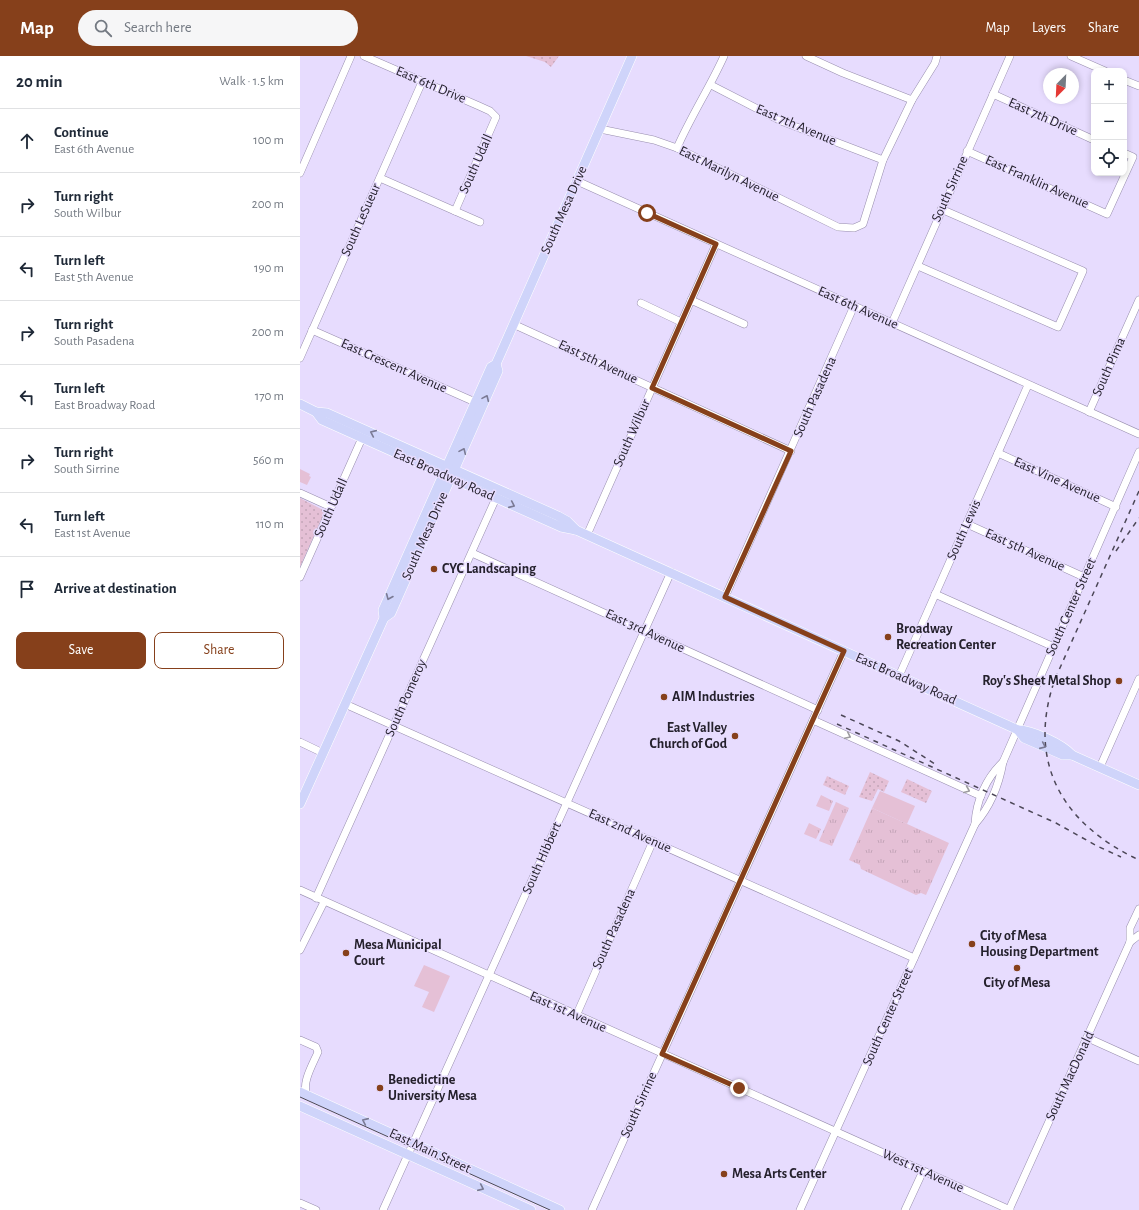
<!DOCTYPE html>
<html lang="en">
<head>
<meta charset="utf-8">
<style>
	:root { --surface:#fff; --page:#f6f6f7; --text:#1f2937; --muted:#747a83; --line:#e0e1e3; --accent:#86401b }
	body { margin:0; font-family:"Alegreya Sans",sans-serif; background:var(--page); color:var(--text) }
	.controls { position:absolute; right:12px; top:12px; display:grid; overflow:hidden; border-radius:8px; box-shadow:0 2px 6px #0003 }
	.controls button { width:36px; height:36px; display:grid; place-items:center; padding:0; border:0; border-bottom:1px solid var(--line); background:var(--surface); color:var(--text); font:20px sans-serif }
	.compass { position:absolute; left:743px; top:12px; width:36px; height:36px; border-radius:50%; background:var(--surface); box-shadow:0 2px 6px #0003; rotate:204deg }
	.stop { position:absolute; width:12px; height:12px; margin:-9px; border:3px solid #86401b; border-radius:50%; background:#fff }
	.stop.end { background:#86401b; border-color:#fff; box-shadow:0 1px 4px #0008 }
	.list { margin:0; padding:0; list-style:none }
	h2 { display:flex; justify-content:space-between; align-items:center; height:52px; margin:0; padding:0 16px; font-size:17px }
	h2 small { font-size:13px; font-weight:400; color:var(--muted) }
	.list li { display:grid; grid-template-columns:26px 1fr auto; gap:12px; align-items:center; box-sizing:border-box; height:64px; padding:0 16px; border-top:1px solid var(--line) }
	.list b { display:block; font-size:15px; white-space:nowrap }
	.list p { margin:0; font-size:13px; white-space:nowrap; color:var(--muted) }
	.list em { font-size:13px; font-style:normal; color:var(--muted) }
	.actions { display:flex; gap:8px; padding:12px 16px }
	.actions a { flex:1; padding:9px 0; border:1px solid var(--accent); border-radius:8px; text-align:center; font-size:14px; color:var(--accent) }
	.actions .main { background:var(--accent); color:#fff }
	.icon { flex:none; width:22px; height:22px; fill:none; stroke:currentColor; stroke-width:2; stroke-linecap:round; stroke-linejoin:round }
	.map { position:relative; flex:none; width:839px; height:1154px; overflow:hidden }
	header { display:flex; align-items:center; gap:24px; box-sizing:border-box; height:56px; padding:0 20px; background:var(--accent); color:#fff }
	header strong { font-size:19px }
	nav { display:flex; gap:22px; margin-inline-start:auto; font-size:14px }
	.search { width:280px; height:36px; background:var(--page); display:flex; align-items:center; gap:10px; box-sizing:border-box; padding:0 14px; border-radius:22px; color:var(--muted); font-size:15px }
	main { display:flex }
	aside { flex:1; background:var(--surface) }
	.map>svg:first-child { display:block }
</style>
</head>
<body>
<header>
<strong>Map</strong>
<div class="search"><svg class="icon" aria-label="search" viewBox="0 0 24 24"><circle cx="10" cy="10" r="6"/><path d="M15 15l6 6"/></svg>Search here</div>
<nav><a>Map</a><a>Layers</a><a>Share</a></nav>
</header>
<main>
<aside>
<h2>20 min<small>Walk · 1.5 km</small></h2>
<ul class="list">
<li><svg class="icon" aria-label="ahead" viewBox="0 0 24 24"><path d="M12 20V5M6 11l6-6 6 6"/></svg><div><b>Continue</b><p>East 6th Avenue</p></div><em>100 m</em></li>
<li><svg class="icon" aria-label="right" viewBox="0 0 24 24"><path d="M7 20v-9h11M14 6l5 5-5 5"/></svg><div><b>Turn right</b><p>South Wilbur</p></div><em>200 m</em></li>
<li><svg class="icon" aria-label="left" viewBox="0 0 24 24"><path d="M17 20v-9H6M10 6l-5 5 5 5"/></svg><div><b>Turn left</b><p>East 5th Avenue</p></div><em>190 m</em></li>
<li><svg class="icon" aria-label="right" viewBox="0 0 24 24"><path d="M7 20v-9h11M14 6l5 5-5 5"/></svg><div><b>Turn right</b><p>South Pasadena</p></div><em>200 m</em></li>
<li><svg class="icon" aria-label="left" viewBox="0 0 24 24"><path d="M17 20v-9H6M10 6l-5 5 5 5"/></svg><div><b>Turn left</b><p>East Broadway Road</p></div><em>170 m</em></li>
<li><svg class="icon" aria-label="right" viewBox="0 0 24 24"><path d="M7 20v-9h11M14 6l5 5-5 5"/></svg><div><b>Turn right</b><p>South Sirrine</p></div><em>560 m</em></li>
<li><svg class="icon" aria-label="left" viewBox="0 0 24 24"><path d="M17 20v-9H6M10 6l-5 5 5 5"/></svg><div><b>Turn left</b><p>East 1st Avenue</p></div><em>110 m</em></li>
<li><svg class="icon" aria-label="arrive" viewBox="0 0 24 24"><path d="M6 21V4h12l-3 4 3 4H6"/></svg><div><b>Arrive at destination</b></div></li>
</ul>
<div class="actions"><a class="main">Save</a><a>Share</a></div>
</aside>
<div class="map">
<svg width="839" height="1154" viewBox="0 0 839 1154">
	<defs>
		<pattern id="grass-tufts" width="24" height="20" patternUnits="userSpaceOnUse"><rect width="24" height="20" fill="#e5c0d6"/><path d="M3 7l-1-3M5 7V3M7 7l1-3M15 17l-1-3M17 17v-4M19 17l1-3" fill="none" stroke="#c4a5b8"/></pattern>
		<pattern id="park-dots" width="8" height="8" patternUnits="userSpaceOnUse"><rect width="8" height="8" fill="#e5c0d6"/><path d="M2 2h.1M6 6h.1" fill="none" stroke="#c4a5b8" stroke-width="1.8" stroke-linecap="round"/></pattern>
	</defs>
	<rect width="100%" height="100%" fill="#e7dcfe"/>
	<g fill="url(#grass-tufts)">
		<polygon points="521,739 533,745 529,755 516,750"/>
		<polygon points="536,746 549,752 532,790 519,785"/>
		<polygon points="572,752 649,787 626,839 621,837 616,839 561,813 560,809 549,804"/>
		<polygon points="509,767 521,773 516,783 504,778"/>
	</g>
	<g fill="url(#park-dots)">
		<polygon points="226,0 259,0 251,11 245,6"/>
		<polygon points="0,442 25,455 0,511"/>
		<polygon points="570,716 589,725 584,736 578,733 572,745 559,741"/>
		<polygon points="527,720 549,730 545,739 523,729"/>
		<polygon points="607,723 632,735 626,747 601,736"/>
	</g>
	<g fill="#e5c0d6">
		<polygon points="0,413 10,418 9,420 11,421 7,429 0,426"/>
		<polygon points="580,735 615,750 607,768 572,752"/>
		<polygon points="124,909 150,920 134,956 122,951 129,936 114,930"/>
	</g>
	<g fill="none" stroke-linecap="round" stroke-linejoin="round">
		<g stroke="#988eae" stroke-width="8">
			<g id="minor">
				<polyline points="64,0 179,50 190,55 196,61 155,155"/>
				<polyline points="506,0 543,17 612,44"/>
				<polyline points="771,0 805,15"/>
				<polyline points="824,24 839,30"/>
				<polyline points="411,29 481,65 583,104"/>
				<polyline points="693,38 794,84"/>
				<polyline points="300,73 354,84 377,92 538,171 554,172 563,168 583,104 612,44 635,7 637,0"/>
				<path d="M 377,92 C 391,60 410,31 424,0"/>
				<polyline points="667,95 807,158 833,101 824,97"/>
				<polyline points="0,117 51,0"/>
				<polyline points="80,122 180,166"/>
				<polyline points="277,125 839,378"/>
				<polyline points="618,210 758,271 783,215 641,153"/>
				<polyline points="391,244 444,268"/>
				<polyline points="341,247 381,266"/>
				<polyline points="592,267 710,0"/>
				<polyline points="213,268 491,395"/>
				<polyline points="12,274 175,346"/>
				<polyline points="0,302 122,26"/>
				<polyline points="789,356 839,244"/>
				<polyline points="698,397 816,451"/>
				<polyline points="0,437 31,451"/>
				<polyline points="667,468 784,521"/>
				<polyline points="287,479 416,188"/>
				<polyline points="172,497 518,654"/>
				<polyline points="0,521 62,382"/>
				<polyline points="635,538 754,591"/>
				<polyline points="425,541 554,250"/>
				<polyline points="599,620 728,329"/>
				<polyline points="45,648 614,902"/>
				<polyline points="513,664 681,740"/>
				<polyline points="0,686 23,697"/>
				<polyline points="800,711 839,623"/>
				<path d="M 675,768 C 676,745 686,722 703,706"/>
				<polyline points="0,834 710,1154"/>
				<polyline points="16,842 196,442"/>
				<polyline points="830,886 839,879"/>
				<polyline points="0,894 24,846"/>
				<polyline points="276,960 353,785"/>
				<polyline points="788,982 839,1005"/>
				<path d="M 0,984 L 16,991 L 18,996 C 13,1008 0,1029 8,1040"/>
				<polyline points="0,1147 16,1154"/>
				<polyline points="83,1154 371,516"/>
				<polyline points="292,1154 544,595"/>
				<path d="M 500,1154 L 675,768 C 690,751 699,729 703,706 L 839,396"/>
				<polyline points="605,1154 623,1115"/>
				<polyline points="709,1154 830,886 830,872 839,853"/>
			</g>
		</g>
		<g stroke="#fff" stroke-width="10">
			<g id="major">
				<polyline points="0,348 16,356 27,357 258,460 267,465 276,474"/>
				<path d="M 16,356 L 22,364 L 261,471 L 276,474 L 718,674 C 732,674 762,688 772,699 L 839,729"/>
				<polyline points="84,562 91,557 198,315 196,308"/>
				<polyline points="718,674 724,682 763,699 772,699"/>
				<polyline points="0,748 84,562 83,554 191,311 196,308 332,0"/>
				<polyline points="0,1036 260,1154"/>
				<polyline points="0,1050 231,1154"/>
			</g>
		</g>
		<use href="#minor" stroke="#fff" stroke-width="7"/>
		<use href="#major" stroke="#cfd4fa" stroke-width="9"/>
		<polyline stroke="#4c4757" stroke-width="1" points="0,1041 250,1154"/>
		<g stroke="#4c4757" stroke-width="1.5" stroke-dasharray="5 5" stroke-linecap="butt">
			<path d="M 839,435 L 755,623 C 726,706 762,768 839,804"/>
			<polyline points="816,495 839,462"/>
			<polyline points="541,659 599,685 635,708"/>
			<polyline points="537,668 756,767 797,790 821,801"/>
		</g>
	</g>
	<defs><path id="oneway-chevron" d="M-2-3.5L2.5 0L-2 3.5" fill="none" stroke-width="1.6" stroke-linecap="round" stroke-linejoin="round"/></defs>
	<g stroke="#7a7a94">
		<use href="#oneway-chevron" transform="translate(186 342) rotate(-66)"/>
		<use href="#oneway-chevron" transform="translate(73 377) rotate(-156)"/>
		<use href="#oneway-chevron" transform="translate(163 395) rotate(-66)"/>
		<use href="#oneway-chevron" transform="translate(212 449) rotate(24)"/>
		<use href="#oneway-chevron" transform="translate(89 541) rotate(113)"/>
		<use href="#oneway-chevron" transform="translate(743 690) rotate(24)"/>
		<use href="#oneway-chevron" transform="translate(65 1065) rotate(-156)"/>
		<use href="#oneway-chevron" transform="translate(181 1132) rotate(24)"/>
	</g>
	<g stroke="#9d9ba0">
		<use href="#oneway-chevron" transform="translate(548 680) rotate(25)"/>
		<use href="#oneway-chevron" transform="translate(667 734) rotate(23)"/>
	</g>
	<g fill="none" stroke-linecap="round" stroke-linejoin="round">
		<polyline stroke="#86401b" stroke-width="5" points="347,157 416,188 352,332 491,395 425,541 544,595 362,998 439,1032"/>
	</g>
	<g fill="#86401b" stroke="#e7dcfe" stroke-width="1.5">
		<circle cx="134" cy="513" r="4"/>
		<circle cx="588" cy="581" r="4"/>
		<circle cx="819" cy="625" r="4"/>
		<circle cx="364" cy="641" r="4"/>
		<circle cx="435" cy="680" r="4"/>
		<circle cx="672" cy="888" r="4"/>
		<circle cx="46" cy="897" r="4"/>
		<circle cx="717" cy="912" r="4"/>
		<circle cx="80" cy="1032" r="4"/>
		<circle cx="424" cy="1118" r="4"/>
	</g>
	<g text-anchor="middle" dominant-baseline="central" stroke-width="3" stroke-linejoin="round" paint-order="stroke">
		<g font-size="14" fill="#25212d" stroke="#e7dcfe">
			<text transform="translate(131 29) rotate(23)">East 6th Drive</text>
			<text transform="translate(743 61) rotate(24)">East 7th Drive</text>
			<text transform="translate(496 69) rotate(23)">East 7th Avenue</text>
			<text transform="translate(176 108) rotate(-66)">South Udall</text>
			<text transform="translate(429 118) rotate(26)">East Marilyn Avenue</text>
			<text transform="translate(737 126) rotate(24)">East Franklin Avenue</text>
			<text transform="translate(650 133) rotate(-66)">South Sirrine</text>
			<text transform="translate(264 154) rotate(-66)">South Mesa Drive</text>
			<text transform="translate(61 164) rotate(-66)">South LeSueur</text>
			<text transform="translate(558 252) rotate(24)">East 6th Avenue</text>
			<text transform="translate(298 306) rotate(25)">East 5th Avenue</text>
			<text transform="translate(94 310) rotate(24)">East Crescent Avenue</text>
			<text transform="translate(809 311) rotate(-66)">South Pima</text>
			<text transform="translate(515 341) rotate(-66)">South Pasadena</text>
			<text transform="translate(332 377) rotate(-66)">South Wilbur</text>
			<text transform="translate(144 419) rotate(24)">East Broadway Road</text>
			<text transform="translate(757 424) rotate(24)">East Vine Avenue</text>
			<text transform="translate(31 452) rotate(-66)">South Udall</text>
			<text transform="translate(664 474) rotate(-66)">South Lewis</text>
			<text transform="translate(125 480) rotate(-66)">South Mesa Drive</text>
			<text transform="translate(725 494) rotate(24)">East 5th Avenue</text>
			<text transform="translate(771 551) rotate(-66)">South Center Street</text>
			<text transform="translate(345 575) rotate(25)">East 3rd Avenue</text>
			<text transform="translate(606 623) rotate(24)">East Broadway Road</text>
			<text transform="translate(106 642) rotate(-66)">South Pomeroy</text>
			<text transform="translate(330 775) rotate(24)">East 2nd Avenue</text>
			<text transform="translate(242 802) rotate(-66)">South Hibbert</text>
			<text transform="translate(314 873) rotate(-66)">South Pasadena</text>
			<text transform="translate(268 956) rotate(24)">East 1st Avenue</text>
			<text transform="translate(588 961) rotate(-66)">South Center Street</text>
			<text transform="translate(770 1020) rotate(-65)">South MacDonald</text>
			<text transform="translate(339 1049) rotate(-66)">South Sirrine</text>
			<text transform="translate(130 1095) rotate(25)">East Main Street</text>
			<text transform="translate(623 1115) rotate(24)">West 1st Avenue</text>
		</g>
		<g font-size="14" font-weight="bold" fill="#25212d" stroke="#e7dcfe" text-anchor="start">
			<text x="142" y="513">CYC Landscaping</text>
			<text x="596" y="573">Broadway<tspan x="596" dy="16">Recreation Center</tspan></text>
			<text x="811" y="625" text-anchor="end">Roy's Sheet Metal Shop</text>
			<text x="372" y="641">AIM Industries</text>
			<text x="427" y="672" text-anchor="end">East Valley<tspan x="427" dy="16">Church of God</tspan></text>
			<text x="680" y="880">City of Mesa<tspan x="680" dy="16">Housing Department</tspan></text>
			<text x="54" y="889">Mesa Municipal<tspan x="54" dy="16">Court</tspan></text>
			<text x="717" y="927" text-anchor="middle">City of Mesa</text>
			<text x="88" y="1024">Benedictine<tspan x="88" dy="16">University Mesa</tspan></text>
			<text x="432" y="1118">Mesa Arts Center</text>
		</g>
	</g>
</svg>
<div class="controls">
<button>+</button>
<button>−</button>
<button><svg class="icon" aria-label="locate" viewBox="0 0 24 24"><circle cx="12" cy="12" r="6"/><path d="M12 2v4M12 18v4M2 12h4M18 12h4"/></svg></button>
</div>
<svg class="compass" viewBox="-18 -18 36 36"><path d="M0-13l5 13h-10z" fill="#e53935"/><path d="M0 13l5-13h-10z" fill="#747a83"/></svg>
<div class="stop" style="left:347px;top:157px"></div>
<div class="stop end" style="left:439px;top:1032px"></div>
</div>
</main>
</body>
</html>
